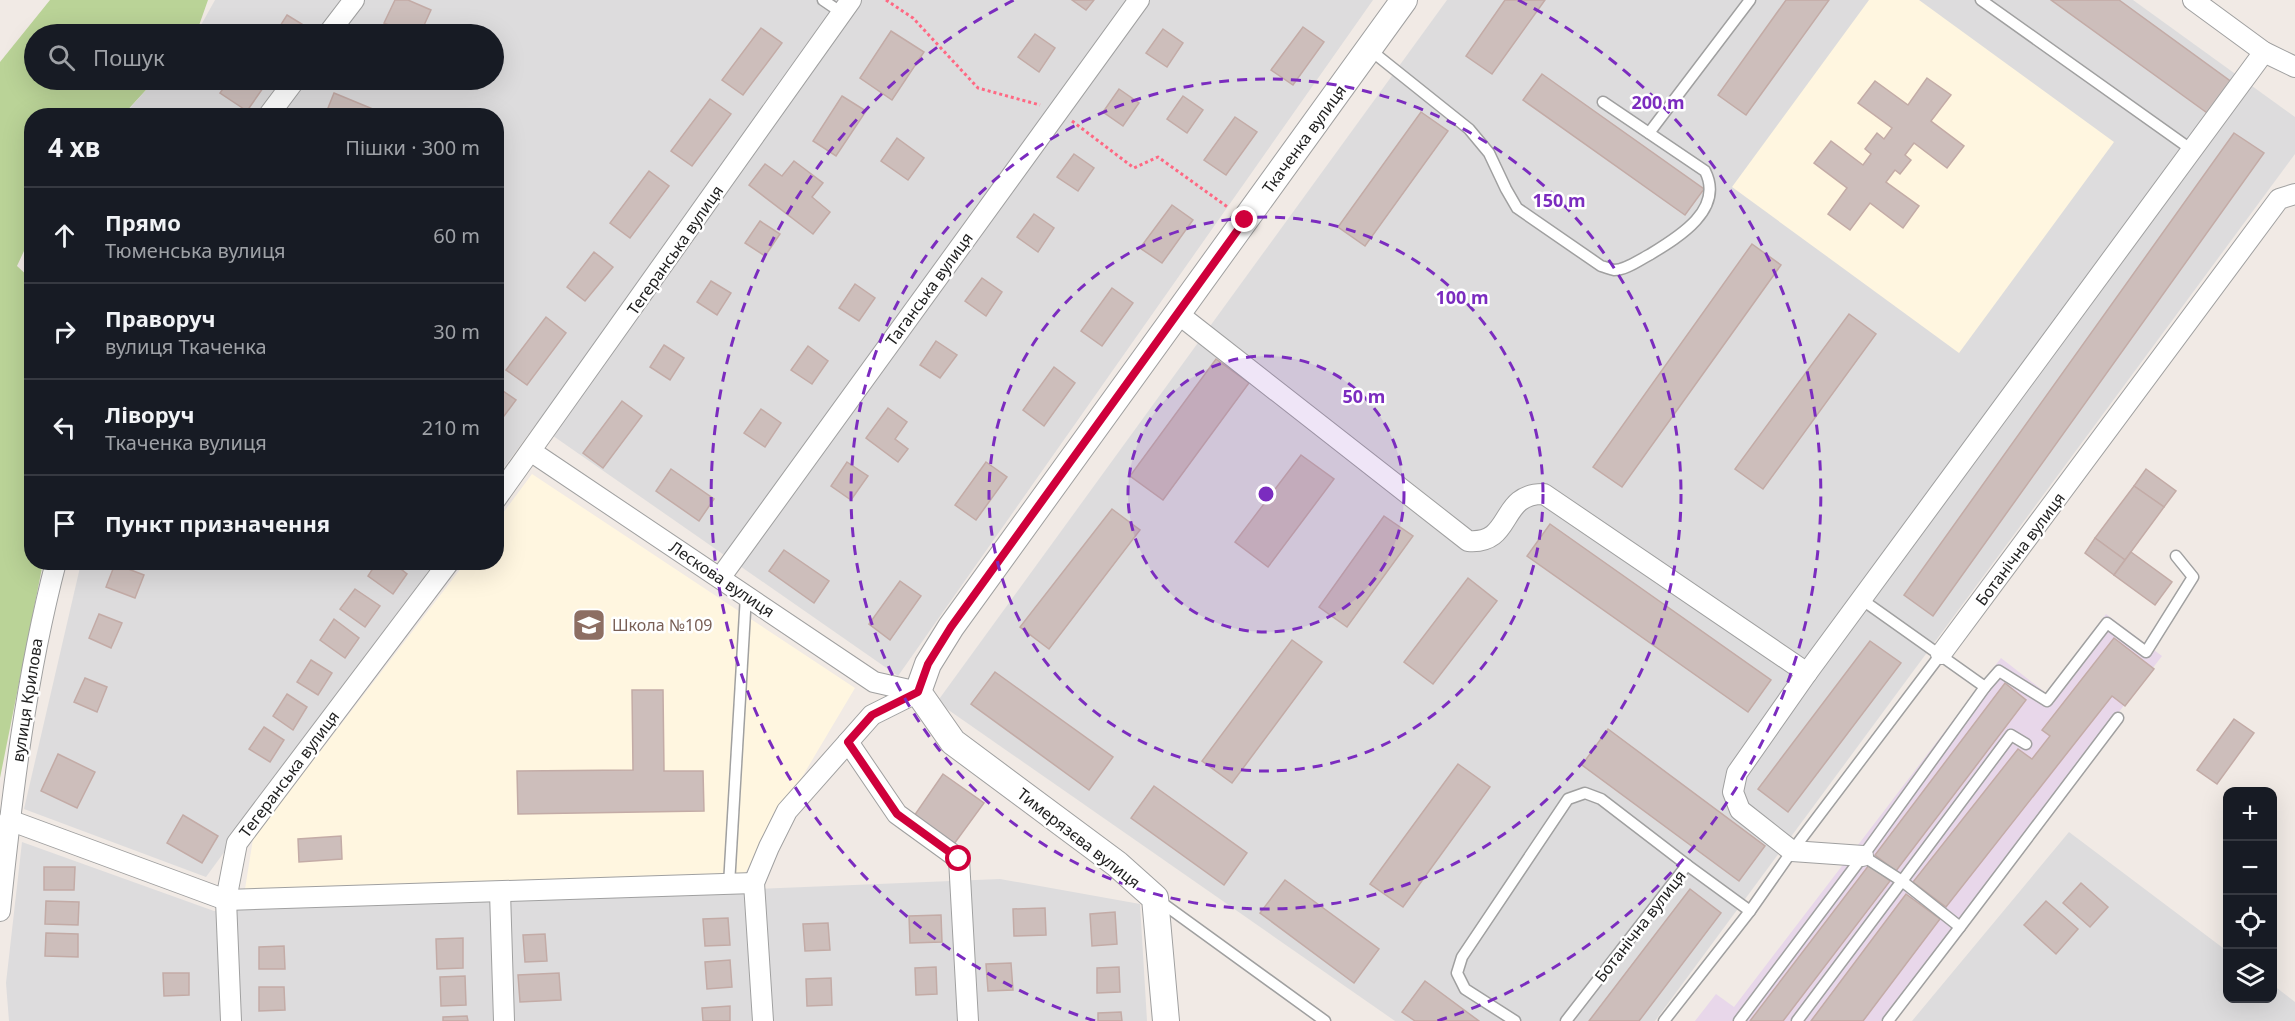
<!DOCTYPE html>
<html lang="uk">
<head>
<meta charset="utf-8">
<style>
	:root { --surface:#171b24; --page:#242831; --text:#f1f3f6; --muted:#9ea1a6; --line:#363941 }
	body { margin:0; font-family:"Noto Sans",sans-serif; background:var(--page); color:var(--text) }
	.controls { position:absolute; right:18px; bottom:18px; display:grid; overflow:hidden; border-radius:12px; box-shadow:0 6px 24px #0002 }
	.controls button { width:54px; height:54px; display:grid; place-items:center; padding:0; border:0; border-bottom:2px solid var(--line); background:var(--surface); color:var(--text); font:30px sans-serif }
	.stop { position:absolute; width:18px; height:18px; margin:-14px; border:4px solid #cf003b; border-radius:50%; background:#fff }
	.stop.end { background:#cf003b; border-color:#fff; box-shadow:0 2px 6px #0008 }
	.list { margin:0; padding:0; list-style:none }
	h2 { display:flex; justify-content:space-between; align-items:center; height:78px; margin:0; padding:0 24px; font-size:26px }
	h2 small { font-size:20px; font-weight:400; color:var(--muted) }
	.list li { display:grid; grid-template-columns:39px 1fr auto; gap:18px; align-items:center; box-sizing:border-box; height:96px; padding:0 24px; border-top:2px solid var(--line) }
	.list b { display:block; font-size:22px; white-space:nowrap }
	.list p { margin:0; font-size:20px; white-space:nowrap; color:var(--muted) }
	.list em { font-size:20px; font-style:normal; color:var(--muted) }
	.icon { flex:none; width:33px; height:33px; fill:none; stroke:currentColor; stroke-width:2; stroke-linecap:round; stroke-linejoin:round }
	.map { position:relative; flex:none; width:2295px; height:1021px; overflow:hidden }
	.search { position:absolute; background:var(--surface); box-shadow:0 6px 24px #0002; left:24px; top:24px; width:480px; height:66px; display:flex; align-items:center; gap:15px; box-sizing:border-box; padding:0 21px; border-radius:33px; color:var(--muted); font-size:22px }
	.panel { position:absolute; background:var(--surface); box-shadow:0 6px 24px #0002; left:24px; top:108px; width:480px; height:462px; border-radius:24px }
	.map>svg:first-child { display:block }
</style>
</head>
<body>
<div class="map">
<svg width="2295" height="1021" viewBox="0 0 2295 1021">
	<rect width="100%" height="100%" fill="#f1eae5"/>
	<g fill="#dddcdd">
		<polygon points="215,0 1373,0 898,676 536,424 497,477 496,116 123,116 155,80 494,80 494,34 196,34"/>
		<polygon points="1447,0 2133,0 2295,117 2295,154 1655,1021 1395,1021 937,702"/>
		<polygon points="81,563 435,563 206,877 24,809"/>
		<polygon points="2069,832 2227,951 2228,998 2272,998 2273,985 2295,1002 2295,1021 1912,1021"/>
		<polygon points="22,842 214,911 1000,879 1140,904 1147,1021 9,1021 6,983"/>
	</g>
	<polygon fill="#e8d7ea" points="2106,614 2162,656 1881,1021 1695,1021 1716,994 1734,1007 2001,658 2046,693"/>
	<g fill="#fff6e0">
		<polygon points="1869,0 1919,0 2114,142 1959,353 1732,187"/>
		<polygon points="532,474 855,688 745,873 245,889 253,839 465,563 496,562 497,521"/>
	</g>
	<polygon fill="#bad397" points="50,0 208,0 196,34 34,34 34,80 155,80 123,115 32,116 31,236 17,266 31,279 32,562 43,563 0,778 0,62"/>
	<g fill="#cdbebb" stroke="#c3aba6" stroke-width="1.5">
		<polygon points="395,0 408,0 431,10 420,34 410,34 384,23"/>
		<polygon points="1072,0 1094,0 1086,10"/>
		<polygon points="1505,0 1545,0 1492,74 1466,56"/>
		<polygon points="1786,0 1829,0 1746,115 1718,95"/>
		<polygon points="2051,0 2119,0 2233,83 2210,115"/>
		<polygon points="287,15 305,26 299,34 275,34"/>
		<polygon points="1303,27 1324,42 1293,85 1271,70"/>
		<polygon points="761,28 782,43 743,95 722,80"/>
		<polygon points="1163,29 1183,43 1167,67 1146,53"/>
		<polygon points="891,31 924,52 892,100 860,78"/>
		<polygon points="1035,34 1055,48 1039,72 1018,57"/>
		<polygon points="1542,74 1704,189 1685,215 1523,100"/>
		<polygon points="1927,78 1951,95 1931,121 1964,146 1947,168 1914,143 1905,155 1911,160 1900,174 1895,170 1886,182 1919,206 1903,228 1870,203 1850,230 1828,214 1847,188 1814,163 1831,141 1863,165 1871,154 1865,149 1877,133 1884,139 1892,128 1858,103 1875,81 1908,105"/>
		<polygon points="229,80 250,80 263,88 247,111 220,93"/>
		<polygon points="1119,89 1139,103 1123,126 1103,112"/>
		<polygon points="334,93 380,112 379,116 326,113"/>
		<polygon points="842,96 866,111 836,156 813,141"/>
		<polygon points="1183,96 1203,110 1187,133 1167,119"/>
		<polygon points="710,99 731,114 692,166 671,151"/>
		<polygon points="1421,112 1448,131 1365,246 1338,227"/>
		<polygon points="1235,117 1257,132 1226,175 1204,160"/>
		<polygon points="2234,133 2264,153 1933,616 1904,595"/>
		<polygon points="897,138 924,158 908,180 881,161"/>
		<polygon points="1074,154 1094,168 1078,191 1057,177"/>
		<polygon points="794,161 823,183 812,197 830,212 813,234 749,185 765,164 782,176"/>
		<polygon points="649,171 669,186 630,238 610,223"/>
		<polygon points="1172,205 1193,220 1162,263 1140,248"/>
		<polygon points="1034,214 1054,228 1038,252 1017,237"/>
		<polygon points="760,221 780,234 765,256 745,243"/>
		<polygon points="1752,244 1781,265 1622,487 1593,467"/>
		<polygon points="594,252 613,267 585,301 567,287"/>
		<polygon points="982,278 1002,292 986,316 965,301"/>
		<polygon points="711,281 731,293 717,315 697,302"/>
		<polygon points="855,284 875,298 859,321 839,308"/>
		<polygon points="1112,288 1133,303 1102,346 1081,331"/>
		<polygon points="1849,314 1876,334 1763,489 1735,469"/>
		<polygon points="546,317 566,333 527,385 506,370"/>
		<polygon points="936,341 957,355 940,378 920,365"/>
		<polygon points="664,345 684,358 670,380 650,367"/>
		<polygon points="808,346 828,361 812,384 791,370"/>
		<polygon points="1216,359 1249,383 1163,500 1130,476"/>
		<polygon points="1054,367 1075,383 1044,426 1023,410"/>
		<polygon points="496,386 516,400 501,420 496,416"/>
		<polygon points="622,401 642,416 603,468 583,453"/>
		<polygon points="888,408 907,422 895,439 908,449 898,462 866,438"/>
		<polygon points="761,409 781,423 765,447 744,433"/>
		<polygon points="1301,455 1334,479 1268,567 1235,542"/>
		<polygon points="847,462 868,476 851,500 831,486"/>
		<polygon points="986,462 1007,477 976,520 955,505"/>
		<polygon points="671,469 714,499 699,521 656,491"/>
		<polygon points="2146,469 2176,491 2164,507 2134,486"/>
		<polygon points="2134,486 2164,507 2125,560 2095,538"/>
		<polygon points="1112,509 1140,530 1049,649 1020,627"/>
		<polygon points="1384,516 1413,536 1347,627 1319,607"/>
		<polygon points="1550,524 1771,680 1748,712 1527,556"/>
		<polygon points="2095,538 2125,560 2114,575 2085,553"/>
		<polygon points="784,550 829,581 814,603 769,571"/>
		<polygon points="2131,552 2172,582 2155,605 2114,575"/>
		<polygon points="377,562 392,562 407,574 393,594 368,576"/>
		<polygon points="115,564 144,575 135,598 106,587"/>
		<polygon points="1468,578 1497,601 1433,684 1404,662"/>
		<polygon points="900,581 921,596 890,640 869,624"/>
		<polygon points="355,589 380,606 365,627 340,609"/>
		<polygon points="99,614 122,623 111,648 89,638"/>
		<polygon points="334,619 359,638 345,658 320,640"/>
		<polygon points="2114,638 2154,669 2125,706 2112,696 1946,907 1913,882 2018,749 2032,759 2050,736 2042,730"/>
		<polygon points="1292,640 1322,662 1232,783 1202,761"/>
		<polygon points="1870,641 1901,663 1788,812 1758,789"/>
		<polygon points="311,660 332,673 318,695 297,682"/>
		<polygon points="995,672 1113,757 1089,790 971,704"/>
		<polygon points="85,678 107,687 97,712 74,702"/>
		<polygon points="2005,683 2026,700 1896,871 1875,855"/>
		<polygon points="632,690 663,690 664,771 703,771 704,811 518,814 517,771 633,770"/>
		<polygon points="287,694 307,707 293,730 273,716"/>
		<polygon points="2234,719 2254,733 2217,784 2197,770"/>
		<polygon points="264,727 284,740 270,762 249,749"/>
		<polygon points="1608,729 1765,846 1739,881 1582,765"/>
		<polygon points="58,754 95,772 77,808 41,791"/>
		<polygon points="1458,764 1490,787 1403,907 1370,884"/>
		<polygon points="943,774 984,803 954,844 914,816"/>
		<polygon points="1154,786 1247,853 1224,885 1131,818"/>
		<polygon points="183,815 218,836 202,863 167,843"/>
		<polygon points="341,836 342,859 299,862 298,839"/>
		<polygon points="1869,865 1890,881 1783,1021 1750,1021"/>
		<polygon points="44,867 75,867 74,890 44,890"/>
		<polygon points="1285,880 1379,949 1354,983 1260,913"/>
		<polygon points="2081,883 2108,907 2090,927 2063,903"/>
		<polygon points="1690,889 1721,913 1639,1021 1589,1021"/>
		<polygon points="1906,894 1940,919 1863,1021 1811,1021"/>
		<polygon points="46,901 79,902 78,925 45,924"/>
		<polygon points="2046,901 2078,929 2056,954 2024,925"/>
		<polygon points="1045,908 1046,935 1014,936 1013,909"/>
		<polygon points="1115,912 1117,944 1092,946 1090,914"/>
		<polygon points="941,915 942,942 910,943 909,916"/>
		<polygon points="728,918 730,945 705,946 703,919"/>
		<polygon points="828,923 830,950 805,951 803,924"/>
		<polygon points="46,933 78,934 78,957 45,956"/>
		<polygon points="545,934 547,961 525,962 523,935"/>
		<polygon points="463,938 463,968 437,969 436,939"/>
		<polygon points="284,946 285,969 259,969 259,947"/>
		<polygon points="730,960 732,987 707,989 705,962"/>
		<polygon points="1011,963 1013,990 988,991 986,964"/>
		<polygon points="936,967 937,994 916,995 915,968"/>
		<polygon points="1119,967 1120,992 1097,993 1097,968"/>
		<polygon points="163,973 189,973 189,995 164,996"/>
		<polygon points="559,973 561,1000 520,1002 518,975"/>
		<polygon points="465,976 466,1005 441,1006 440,977"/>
		<polygon points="831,978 832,1005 807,1006 806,979"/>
		<polygon points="1425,981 1479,1021 1415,1021 1402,1012"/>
		<polygon points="259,987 284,987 285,1010 259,1011"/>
		<polygon points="730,1006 730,1021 703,1021 702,1008"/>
		<polygon points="1121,1012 1122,1021 1098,1021 1098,1013"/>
		<polygon points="467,1016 468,1021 443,1021 443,1017"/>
	</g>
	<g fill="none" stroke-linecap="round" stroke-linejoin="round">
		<g stroke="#a0a0a0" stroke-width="13">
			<g id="service">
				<polyline points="823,0 842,13"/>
				<polyline points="1981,0 2192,150"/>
				<path d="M 1369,49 L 1469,129 L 1489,153 L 1506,189 L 1517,208 L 1601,266 C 1605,267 1610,269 1614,270 C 1626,270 1639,260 1649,255 C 1677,238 1725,210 1705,171 L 1603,102"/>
				<polyline points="1649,133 1750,0"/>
				<polyline points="1861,599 1985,687 1999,671 2047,701 2107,623 2146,652 2193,577 2176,556"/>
				<polyline points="1863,856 1985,687"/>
				<polyline points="729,885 746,595"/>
				<polyline points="1158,900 1325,1021"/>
				<polyline points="1960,927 2118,718"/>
				<polyline points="1515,1021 1465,989 1457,973 1462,957 1568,799 1585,793 1601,799 1687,865"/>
				<polyline points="1566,1021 1687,865 1750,911 1792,851 1941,654"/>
				<polyline points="1664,1021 1750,911"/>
				<polyline points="1739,1021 1863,856 1902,881 2011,735 2026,744"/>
				<polyline points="1797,1021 1902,881 1960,927 1888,1021"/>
			</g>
		</g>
		<g stroke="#a0a0a0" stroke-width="22">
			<g id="minor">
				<polyline points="2193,0 2264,52 2295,67"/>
				<polyline points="328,34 354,0"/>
				<polyline points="268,116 295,80"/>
				<path d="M 1177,313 L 1468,541 C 1514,545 1498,493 1544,494 L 1807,673"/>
				<polyline points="532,452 874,682 918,692"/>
				<polyline points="496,499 851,0"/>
				<polyline points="720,578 1139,0"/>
				<polyline points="1941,654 2279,199 2295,194"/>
				<polyline points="848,742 897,814 959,859 968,1021"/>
				<polyline points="9,820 226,900 754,883"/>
				<polyline points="1863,856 1792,851 1740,810 1733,792 1737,773 1807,673 2264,52"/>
				<polyline points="500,892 504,1021"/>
				<path d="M 0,911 C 12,794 26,677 56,562"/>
				<polyline points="231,1021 226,900 237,843 449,562"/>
				<polyline points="763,1021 754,883 769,847 787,811 872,715 918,692"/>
			</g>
		</g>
		<g stroke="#a0a0a0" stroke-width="28">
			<polyline id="tertiary" points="1166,1021 1155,898 1117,864 953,742 918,692 928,664 951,627 1404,0"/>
		</g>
		<g stroke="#ff6883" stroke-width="3" stroke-dasharray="3 3" stroke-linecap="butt">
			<polyline points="886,0 913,18 978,88 1040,105"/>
			<polyline points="1072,121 1134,168 1158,157 1229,208"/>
		</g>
		<use href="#service" stroke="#fff" stroke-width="10"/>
		<use href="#minor" stroke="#fff" stroke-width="20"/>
		<use href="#tertiary" stroke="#fff" stroke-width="26"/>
	</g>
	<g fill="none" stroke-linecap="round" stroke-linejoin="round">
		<polyline stroke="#cf003b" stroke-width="8" points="959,859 897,814 848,742 872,715 918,692 928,664 951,627 1245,220"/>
	</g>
	<circle cx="1266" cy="494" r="138" fill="#7b2cbf" fill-opacity=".12"/>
	<g fill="none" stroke="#7b2cbf" stroke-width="3" stroke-dasharray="10 8">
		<circle cx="1266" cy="494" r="138"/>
		<circle cx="1266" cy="494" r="277"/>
		<circle cx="1266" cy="494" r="415"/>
		<path d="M1095 1021A554 554 0 0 1 1014 0M1518 0A554 554 0 0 1 1437 1021"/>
	</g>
	<defs>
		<g id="school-square" transform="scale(1.725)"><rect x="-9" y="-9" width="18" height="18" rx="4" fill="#8d6e63" stroke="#fff"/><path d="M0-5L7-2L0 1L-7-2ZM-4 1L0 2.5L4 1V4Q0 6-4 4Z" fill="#fff"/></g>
	</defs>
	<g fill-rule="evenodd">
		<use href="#school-square" x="589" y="625"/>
	</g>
	<g text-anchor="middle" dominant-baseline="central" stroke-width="5" stroke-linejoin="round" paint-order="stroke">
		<g font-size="16" fill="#1f1f1f" stroke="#fff">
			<text transform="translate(1304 139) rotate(-54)">Ткаченка вулиця</text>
			<text transform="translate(675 250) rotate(-55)">Тегеранська вулиця</text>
			<text transform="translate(929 289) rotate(-54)">Таганська вулиця</text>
			<text transform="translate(2020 549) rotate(-53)">Ботанічна вулиця</text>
			<text transform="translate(722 579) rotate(34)">Лескова вулиця</text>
			<text transform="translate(27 700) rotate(-81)">вулиця Крилова</text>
			<text transform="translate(289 774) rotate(-53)">Тегеранська вулиця</text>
			<text transform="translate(1079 838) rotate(38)">Тимерязєва вулиця</text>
			<text transform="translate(1640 926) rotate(-52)">Ботанічна вулиця</text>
		</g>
		<g font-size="16" fill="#785e54" stroke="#fff" text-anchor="start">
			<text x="612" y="625">Школа №109</text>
		</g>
	</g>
	<circle cx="1266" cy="494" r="9" fill="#7b2cbf" stroke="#fff" stroke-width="3"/>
	<g font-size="18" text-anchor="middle" font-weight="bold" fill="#7b2cbf" stroke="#fff" stroke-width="5" stroke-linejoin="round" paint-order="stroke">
		<text x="1658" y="109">200 m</text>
		<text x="1559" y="207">150 m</text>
		<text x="1462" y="304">100 m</text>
		<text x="1364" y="403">50 m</text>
	</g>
</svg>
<div class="controls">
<button>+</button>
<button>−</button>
<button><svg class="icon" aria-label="locate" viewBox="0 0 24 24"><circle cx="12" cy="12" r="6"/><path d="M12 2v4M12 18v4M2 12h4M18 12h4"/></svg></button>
<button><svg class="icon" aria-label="layers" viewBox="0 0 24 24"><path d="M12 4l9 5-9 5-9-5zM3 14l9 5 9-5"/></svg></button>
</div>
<div class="stop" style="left:959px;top:859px"></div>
<div class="stop end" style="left:1245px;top:220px"></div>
<div class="search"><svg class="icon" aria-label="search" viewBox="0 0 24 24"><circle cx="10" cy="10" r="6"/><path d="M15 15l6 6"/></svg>Пошук</div>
<section class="panel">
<h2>4 хв<small>Пішки · 300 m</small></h2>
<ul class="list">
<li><svg class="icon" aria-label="ahead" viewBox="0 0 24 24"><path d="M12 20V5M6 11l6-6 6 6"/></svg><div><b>Прямо</b><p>Тюменська вулиця</p></div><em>60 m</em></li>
<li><svg class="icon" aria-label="right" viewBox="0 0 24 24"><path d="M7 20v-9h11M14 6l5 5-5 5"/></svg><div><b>Праворуч</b><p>вулиця Ткаченка</p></div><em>30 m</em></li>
<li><svg class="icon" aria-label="left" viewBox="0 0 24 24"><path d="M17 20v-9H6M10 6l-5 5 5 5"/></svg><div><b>Ліворуч</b><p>Ткаченка вулиця</p></div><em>210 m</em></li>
<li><svg class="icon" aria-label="arrive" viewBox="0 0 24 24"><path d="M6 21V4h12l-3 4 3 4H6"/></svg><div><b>Пункт призначення</b></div></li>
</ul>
</section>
</div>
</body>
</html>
